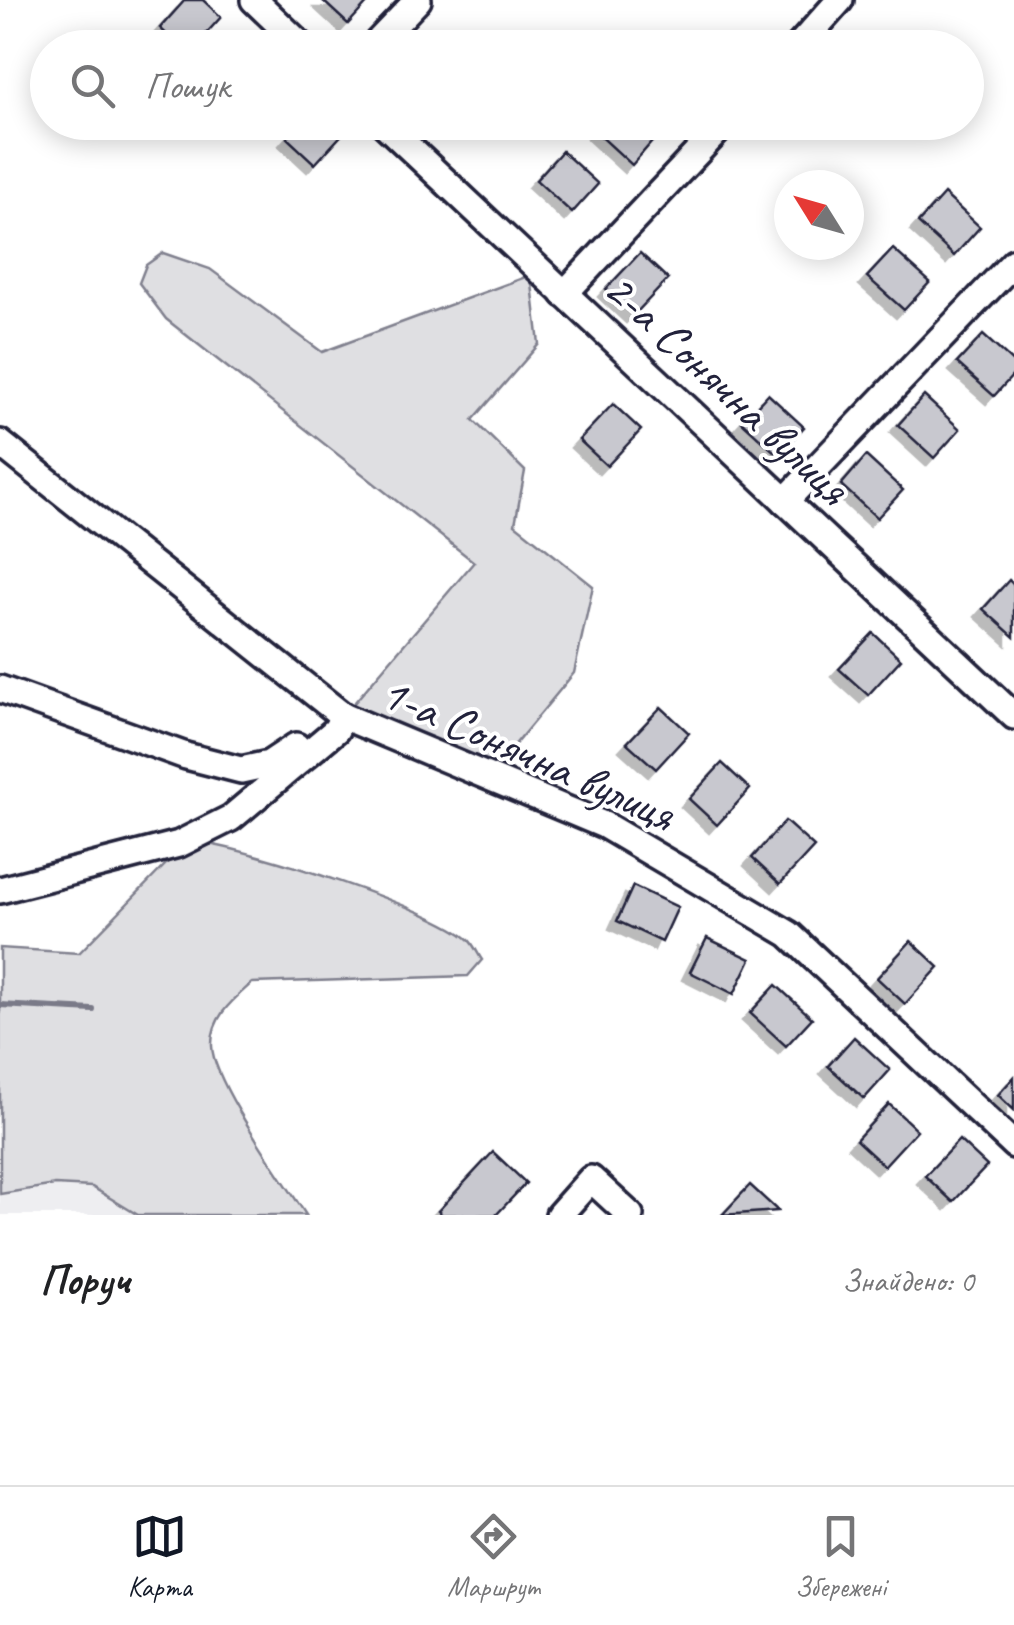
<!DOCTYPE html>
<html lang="uk">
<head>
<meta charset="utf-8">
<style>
	:root { --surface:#fff; --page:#f2f2f2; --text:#202124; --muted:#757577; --line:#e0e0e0; --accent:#111827 }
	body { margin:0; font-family:Caveat,sans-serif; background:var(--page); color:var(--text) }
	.compass { position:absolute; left:774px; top:170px; width:90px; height:90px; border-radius:50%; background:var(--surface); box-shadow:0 5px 25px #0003; rotate:307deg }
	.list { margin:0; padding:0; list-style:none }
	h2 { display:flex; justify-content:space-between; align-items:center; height:130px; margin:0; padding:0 40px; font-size:42px }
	h2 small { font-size:32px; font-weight:400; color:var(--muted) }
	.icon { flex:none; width:55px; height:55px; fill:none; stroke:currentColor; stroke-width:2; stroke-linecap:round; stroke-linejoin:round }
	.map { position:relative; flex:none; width:1014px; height:1215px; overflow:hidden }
	.search { position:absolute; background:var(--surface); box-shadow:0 5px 25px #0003; left:30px; right:30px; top:30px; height:110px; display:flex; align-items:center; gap:25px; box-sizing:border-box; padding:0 35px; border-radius:55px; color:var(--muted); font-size:38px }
	.sheet { height:270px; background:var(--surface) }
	nav { display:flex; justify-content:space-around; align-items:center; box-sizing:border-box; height:140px; border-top:2px solid var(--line); background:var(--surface); font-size:28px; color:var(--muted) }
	nav a { display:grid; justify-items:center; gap:5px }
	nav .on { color:var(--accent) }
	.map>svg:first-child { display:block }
</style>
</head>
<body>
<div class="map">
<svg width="1014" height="1215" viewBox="0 0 1014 1215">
	<defs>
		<filter id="shadow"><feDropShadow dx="-8" dy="8" stdDeviation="0" flood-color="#0004"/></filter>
	</defs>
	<rect width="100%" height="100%" fill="#fff"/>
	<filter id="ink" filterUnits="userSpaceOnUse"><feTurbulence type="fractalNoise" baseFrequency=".01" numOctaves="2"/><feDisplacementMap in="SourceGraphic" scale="20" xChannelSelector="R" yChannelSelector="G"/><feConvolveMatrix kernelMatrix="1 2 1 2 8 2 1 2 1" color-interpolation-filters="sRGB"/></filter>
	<g filter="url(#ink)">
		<polygon fill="#eeeef1" points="55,1185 92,1187 138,1215 0,1215 0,1194"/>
		<g fill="#dfdfe2" stroke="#80808e" stroke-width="2.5">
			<polygon points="163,253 210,269 322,352 531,275 539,344 473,420 525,471 515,524 593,586 574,673 489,776 343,716 474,562 166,319 139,283 146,265"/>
			<path d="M 202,843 C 250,849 436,909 469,940 C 474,945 478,954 482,960 L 468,976 L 252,983 C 233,1000 211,1017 212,1046 C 213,1083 284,1180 306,1215 L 138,1215 L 92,1187 L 55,1185 L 0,1194 L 0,948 L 79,953 L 170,860 Z"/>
		</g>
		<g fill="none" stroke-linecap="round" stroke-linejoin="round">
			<polyline stroke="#7a7a88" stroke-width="6" points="0,1005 93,1010"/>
		</g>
		<g fill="#c8c8cf" stroke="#22223b" stroke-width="2.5" filter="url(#shadow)">
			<polygon points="185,0 203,0 221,17 193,48 181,48 160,28"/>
			<polygon points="322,0 370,0 348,24"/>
			<polygon points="301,122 342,122 348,128 315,164 287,138"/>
			<polygon points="603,122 642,122 657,136 632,165 595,131"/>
			<polygon points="562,151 598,184 572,213 536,180"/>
			<polygon points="944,194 980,227 954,256 918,223"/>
			<polygon points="893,249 930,282 904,310 867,277"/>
			<polygon points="640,253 668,279 634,315 606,289"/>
			<polygon points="983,335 1014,363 1014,374 994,396 957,363"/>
			<polygon points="768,394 804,427 778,455 742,422"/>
			<polygon points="924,396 960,429 934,458 898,425"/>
			<polygon points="613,404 641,430 607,466 579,440"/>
			<polygon points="866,456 903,490 877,518 841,485"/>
			<polygon points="1009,580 1014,585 1014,637 983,609"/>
			<polygon points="873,633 901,659 868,695 839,669"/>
			<polygon points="661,707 689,733 656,769 627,743"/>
			<polygon points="722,763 750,789 717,825 689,799"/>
			<polygon points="785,821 814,847 780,884 752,858"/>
			<polygon points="633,886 678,907 662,942 617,921"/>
			<polygon points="707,938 751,959 734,994 690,972"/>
			<polygon points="911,941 939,967 905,1004 877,978"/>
			<polygon points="776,985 812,1018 786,1046 750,1013"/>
			<polygon points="854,1037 890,1070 864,1099 828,1066"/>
			<polygon points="1014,1077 1014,1110 998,1095"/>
			<polygon points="889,1104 917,1130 884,1166 856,1140"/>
			<polygon points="959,1140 987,1166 953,1202 925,1176"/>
			<polygon points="493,1152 526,1183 496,1215 442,1215 438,1211"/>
			<polygon points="750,1185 778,1211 722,1215"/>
		</g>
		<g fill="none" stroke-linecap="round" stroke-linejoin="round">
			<g stroke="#22223b" stroke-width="32">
				<g id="minor">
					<polyline points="254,0 304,48"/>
					<polyline points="372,48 418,0"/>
					<polyline points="797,48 840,0"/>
					<polyline points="382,122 1014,716"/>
					<polyline points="564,294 726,122"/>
					<polyline points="0,443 343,716 604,825 789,934 1014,1145"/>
					<polyline points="785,501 1014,262"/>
					<polyline points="0,689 186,756 241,770 269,764 296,746"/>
					<polyline points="0,890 179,844 231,818 336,730 343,716"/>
					<polyline points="559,1215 591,1179 630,1215"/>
				</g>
			</g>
			<use href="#minor" stroke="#fff" stroke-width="25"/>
		</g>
	</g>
	<g text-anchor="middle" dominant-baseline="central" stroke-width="8" stroke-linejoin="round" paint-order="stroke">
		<g font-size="48" fill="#22223b" stroke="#fff">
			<text transform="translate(727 388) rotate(43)">2-а Сонячна вулиця</text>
			<text transform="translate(528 753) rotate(24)">1-а Сонячна вулиця</text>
		</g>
	</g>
</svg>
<svg class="compass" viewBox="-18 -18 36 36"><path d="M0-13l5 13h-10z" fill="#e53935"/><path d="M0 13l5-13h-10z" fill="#757577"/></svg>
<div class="search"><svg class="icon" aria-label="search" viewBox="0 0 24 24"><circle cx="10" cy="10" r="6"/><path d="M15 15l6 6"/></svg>Пошук</div>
</div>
<section class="sheet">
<h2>Поруч<small>Знайдено: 0</small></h2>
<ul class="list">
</ul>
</section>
<nav>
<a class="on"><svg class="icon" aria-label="map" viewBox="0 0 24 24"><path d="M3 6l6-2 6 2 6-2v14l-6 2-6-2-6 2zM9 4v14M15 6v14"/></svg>Карта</a>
<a><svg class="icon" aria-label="directions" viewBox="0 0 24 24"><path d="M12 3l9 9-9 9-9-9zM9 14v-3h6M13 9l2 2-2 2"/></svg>Маршрут</a>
<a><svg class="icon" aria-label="saved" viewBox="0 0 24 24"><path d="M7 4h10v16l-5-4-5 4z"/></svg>Збережені</a>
</nav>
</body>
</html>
